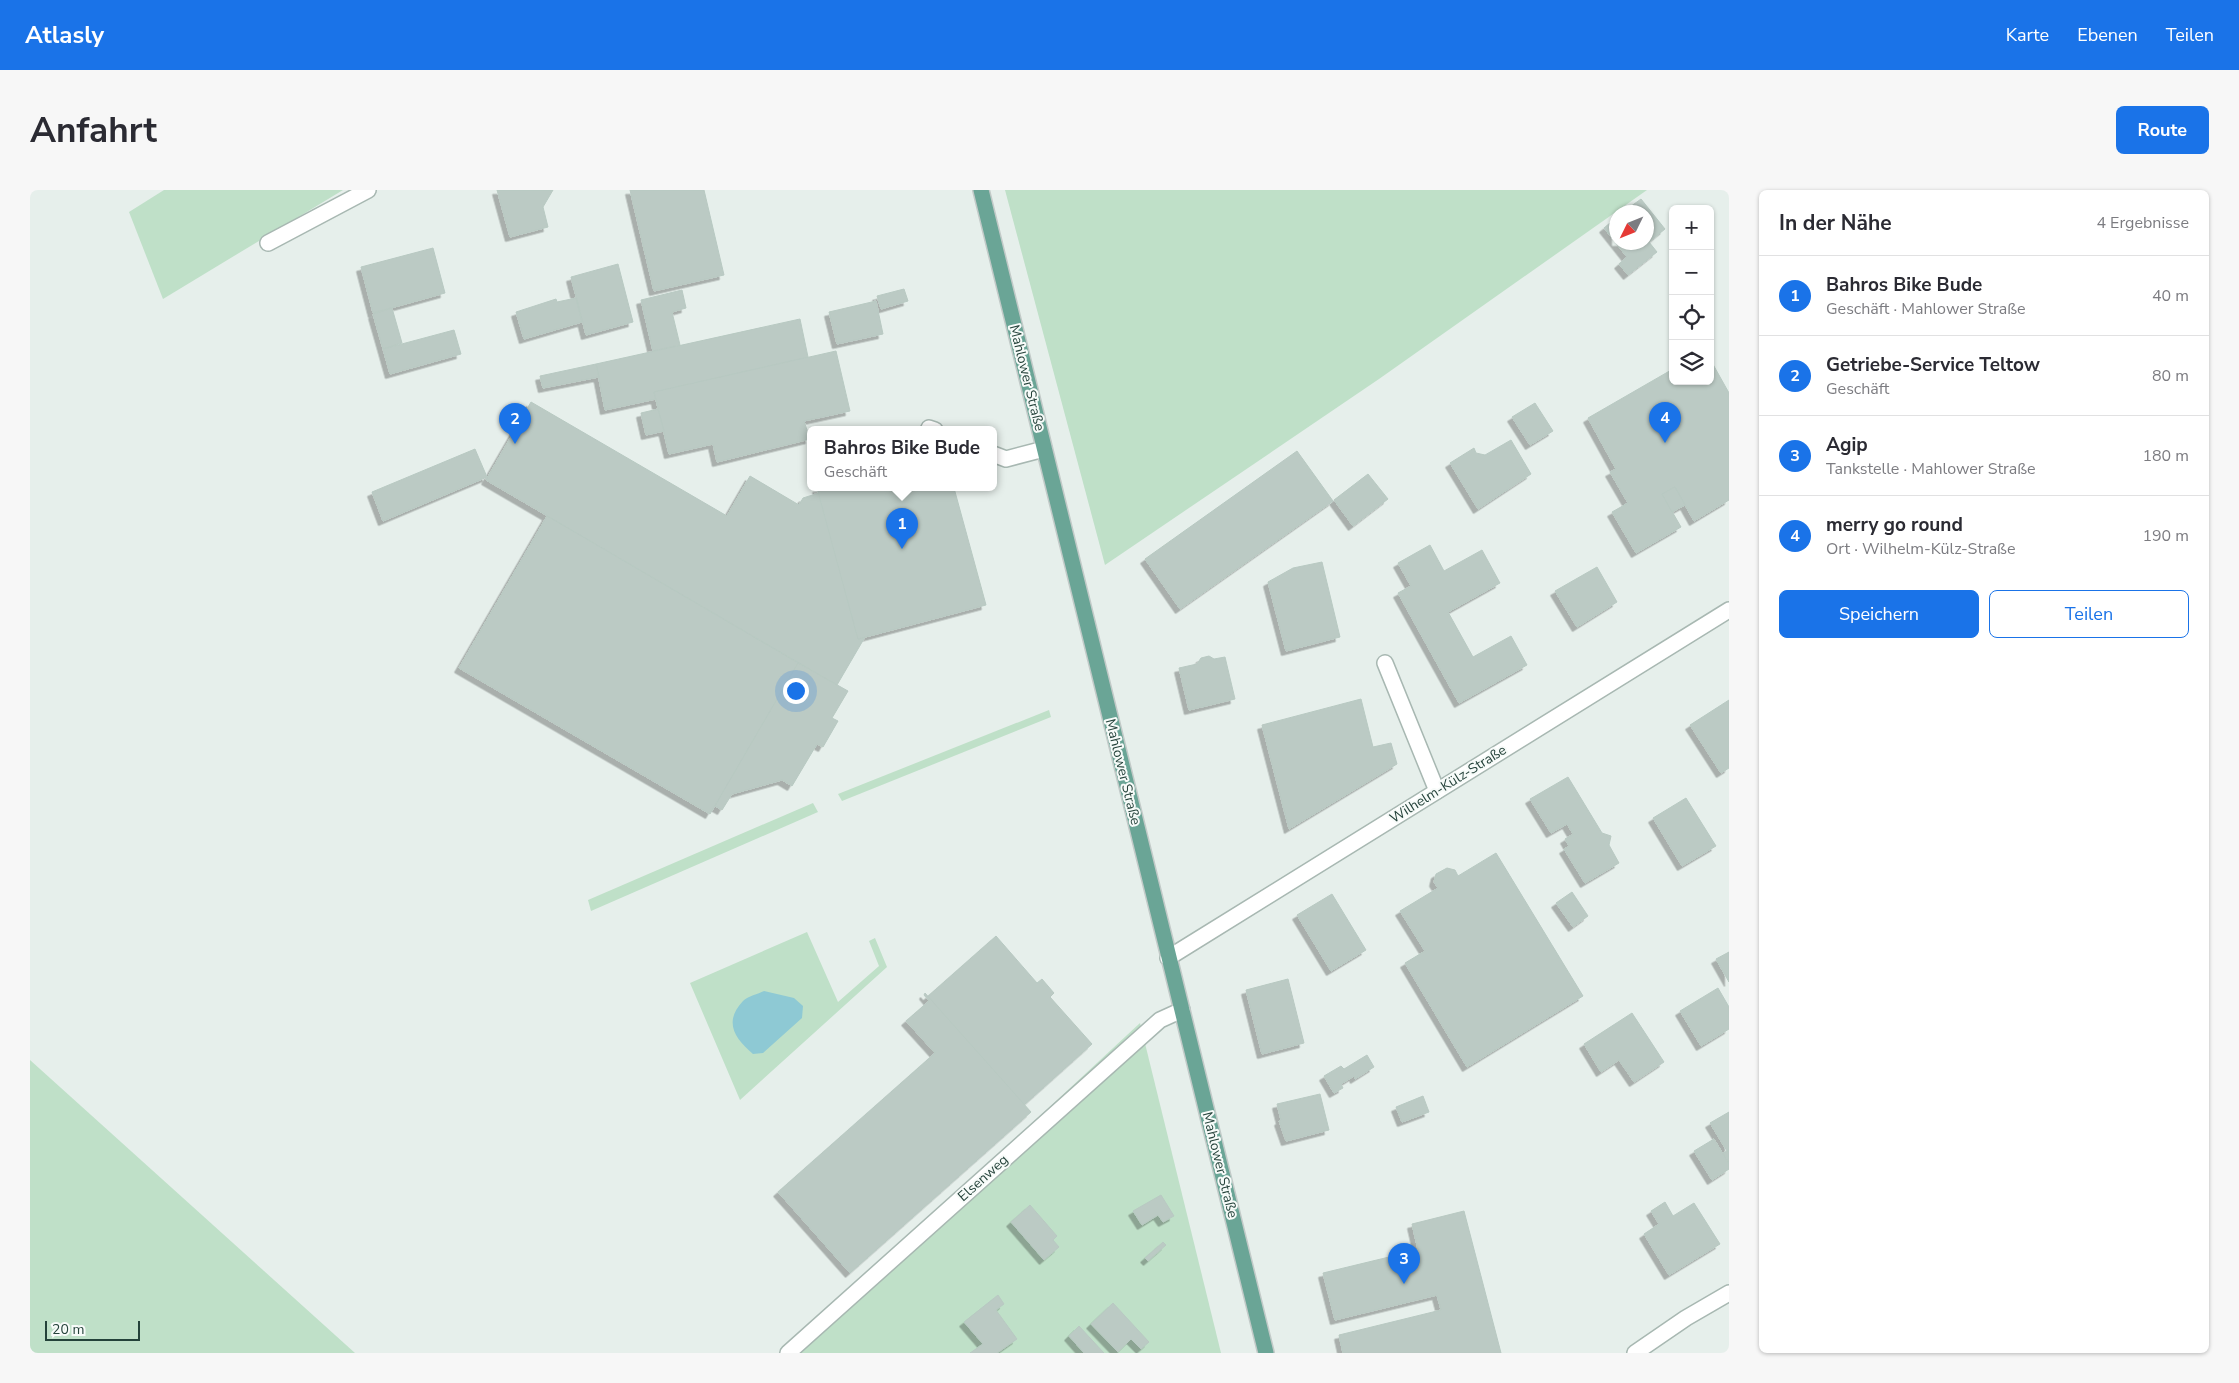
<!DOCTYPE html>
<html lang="de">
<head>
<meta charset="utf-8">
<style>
	:root { --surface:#fff; --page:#f7f7f7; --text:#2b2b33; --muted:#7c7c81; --line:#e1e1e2; --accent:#1a73e8 }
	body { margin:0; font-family:"Nunito Sans",sans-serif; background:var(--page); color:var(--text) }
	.controls { position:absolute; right:15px; top:15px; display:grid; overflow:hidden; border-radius:8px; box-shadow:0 1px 4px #0004 }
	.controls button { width:45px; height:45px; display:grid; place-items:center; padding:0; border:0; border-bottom:1px solid var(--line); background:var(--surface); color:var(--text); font:25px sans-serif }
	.compass { position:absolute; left:1579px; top:15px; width:45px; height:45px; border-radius:50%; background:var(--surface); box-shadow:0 1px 4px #0004; rotate:227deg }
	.scale { position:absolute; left:15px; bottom:12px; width:95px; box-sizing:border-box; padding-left:5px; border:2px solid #24423a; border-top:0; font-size:14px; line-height:18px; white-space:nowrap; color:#24423a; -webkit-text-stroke:4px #f7fbf9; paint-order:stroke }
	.you { position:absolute; left:765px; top:500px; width:18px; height:18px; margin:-12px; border:4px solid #fff; border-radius:50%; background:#1a73e8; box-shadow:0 0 0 8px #1a73e833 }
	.badge { display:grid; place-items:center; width:32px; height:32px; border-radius:50%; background:var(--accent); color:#fff; font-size:16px; font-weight:700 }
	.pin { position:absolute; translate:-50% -41px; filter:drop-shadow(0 1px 2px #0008) }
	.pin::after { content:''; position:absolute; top:26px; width:18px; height:15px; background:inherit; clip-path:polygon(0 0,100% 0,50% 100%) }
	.popup { position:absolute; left:777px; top:236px; width:190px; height:65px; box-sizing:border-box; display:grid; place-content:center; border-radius:8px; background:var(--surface); filter:drop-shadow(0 1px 4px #0005); font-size:16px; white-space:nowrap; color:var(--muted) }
	.popup b { font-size:19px; color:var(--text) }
	.popup::after { content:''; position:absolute; left:50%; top:100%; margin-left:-10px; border:10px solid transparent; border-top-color:var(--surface) }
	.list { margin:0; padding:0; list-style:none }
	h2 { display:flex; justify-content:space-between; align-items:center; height:65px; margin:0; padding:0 20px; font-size:21px }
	h2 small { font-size:16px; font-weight:400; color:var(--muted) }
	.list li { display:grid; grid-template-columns:32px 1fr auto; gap:15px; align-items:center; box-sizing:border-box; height:80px; padding:0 20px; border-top:1px solid var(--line) }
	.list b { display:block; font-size:19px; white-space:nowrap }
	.list p { margin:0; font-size:16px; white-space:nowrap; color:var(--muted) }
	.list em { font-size:16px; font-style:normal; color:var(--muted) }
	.actions { display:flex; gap:10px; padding:15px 20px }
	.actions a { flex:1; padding:11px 0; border:1px solid var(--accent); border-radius:8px; text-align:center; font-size:18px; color:var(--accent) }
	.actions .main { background:var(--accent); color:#fff }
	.icon { flex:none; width:28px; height:28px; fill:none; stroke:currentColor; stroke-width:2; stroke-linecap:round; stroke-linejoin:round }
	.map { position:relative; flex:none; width:1699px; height:1163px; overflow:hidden; border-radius:8px }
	header { display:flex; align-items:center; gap:30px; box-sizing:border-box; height:70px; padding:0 25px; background:var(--accent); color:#fff }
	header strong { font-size:24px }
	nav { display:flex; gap:28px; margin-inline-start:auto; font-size:18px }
	.intro { display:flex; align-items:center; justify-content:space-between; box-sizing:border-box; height:120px; padding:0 30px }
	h1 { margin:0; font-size:35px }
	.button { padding:12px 22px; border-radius:8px; background:var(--accent); color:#fff; font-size:18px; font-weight:700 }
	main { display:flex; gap:30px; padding:0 30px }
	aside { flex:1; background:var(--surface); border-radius:8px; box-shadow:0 1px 4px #0004 }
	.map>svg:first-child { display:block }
</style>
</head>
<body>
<header>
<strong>Atlasly</strong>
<nav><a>Karte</a><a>Ebenen</a><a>Teilen</a></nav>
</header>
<div class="intro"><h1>Anfahrt</h1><a class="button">Route</a></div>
<main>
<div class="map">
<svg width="1699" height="1163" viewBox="0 0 1699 1163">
	<defs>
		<filter id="shadow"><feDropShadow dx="-4.5" dy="4.5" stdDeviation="0" flood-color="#0004"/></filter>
	</defs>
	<rect width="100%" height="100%" fill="#e6efeb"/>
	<g fill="#bfe0c8">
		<polygon points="134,0 313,0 133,109 99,22"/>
		<polygon points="975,0 1617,0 1349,189 1075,375"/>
		<polygon points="1019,520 1021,527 812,611 808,604"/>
		<polygon points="783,613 788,622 561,721 558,710"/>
		<polygon points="777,742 808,812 849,776 839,751 845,748 857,777 710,910 660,793"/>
		<polygon points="1110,833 1191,1163 755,1163"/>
		<polygon points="0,870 325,1163 0,1163"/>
	</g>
	<path fill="#8ec9d4" d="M 734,801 L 764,808 L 773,816 L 772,828 L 733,863 L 723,864 C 705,849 693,832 713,811 C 718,806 728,804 734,801 Z"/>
	<g fill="#bbcac4" stroke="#b8c9c2" filter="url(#shadow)">
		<polygon points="467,0 523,0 513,17 518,37 480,47"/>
		<polygon points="600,0 674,0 694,85 624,101"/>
		<polygon points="1611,9 1635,39 1619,52 1627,62 1598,85 1589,74 1597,67 1574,38 1586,28 1586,52 1616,52 1616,22 1593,22"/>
		<polygon points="403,58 415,103 343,123 331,77"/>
		<polygon points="588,74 603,132 556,145 541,87"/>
		<polygon points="874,99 878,111 851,119 847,106"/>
		<polygon points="652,100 656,118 642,122 650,155 623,161 611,110"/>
		<polygon points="546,108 552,132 494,149 486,122 526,109 527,112"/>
		<polygon points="846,111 853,144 807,154 799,122"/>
		<polygon points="362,118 372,153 353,159 343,124"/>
		<polygon points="770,129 778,167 624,202 626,209 575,220 566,174"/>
		<polygon points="424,140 431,164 360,184 353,159"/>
		<polygon points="806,161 820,221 774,231 780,249 687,272 683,254 639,264 624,202"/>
		<polygon points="1680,169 1699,203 1699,310 1664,331 1645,297 1632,304 1651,337 1606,363 1582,322 1598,313 1580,282 1586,279 1558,228 1643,179 1643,191 1680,191"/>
		<polygon points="566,174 569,187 513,198 510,186"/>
		<polygon points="501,212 697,326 720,286 769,315 773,308 789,303 828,449 835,447 807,495 456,290"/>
		<polygon points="1505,213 1523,241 1500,255 1482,227"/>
		<polygon points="628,219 634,241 616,245 611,223"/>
		<polygon points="1481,250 1501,284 1448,319 1420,273 1444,258 1446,263 1455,265"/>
		<polygon points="445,259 457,287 353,331 342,302"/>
		<polygon points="1267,261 1303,311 1150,419 1115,369"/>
		<polygon points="1338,284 1358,309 1323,336 1304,310"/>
		<polygon points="1645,297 1655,315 1642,322 1632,304"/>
		<polygon points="787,298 924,298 956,415 828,449"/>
		<polygon points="517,326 768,473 680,624 429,478"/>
		<polygon points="1400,355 1414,381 1452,360 1470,393 1418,422 1443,467 1481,446 1497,475 1429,513 1368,403 1381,396 1368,373"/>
		<polygon points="1292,372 1310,447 1256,461 1238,392 1263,378"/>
		<polygon points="1567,377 1587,412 1547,437 1525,401"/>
		<polygon points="1179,466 1184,469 1195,467 1205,509 1159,520 1149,478 1167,474 1171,468"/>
		<polygon points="768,473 818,501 802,528 808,531 793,557 787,554 762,596 752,590 702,604 692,620 685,616"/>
		<polygon points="1331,509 1343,557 1361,553 1367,574 1259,639 1232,535"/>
		<polygon points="1699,510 1699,578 1691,583 1660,535"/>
		<polygon points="1538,587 1572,643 1581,646 1579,655 1589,673 1555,693 1534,659 1539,656 1535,649 1543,644 1537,634 1521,643 1500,609"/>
		<polygon points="1656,608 1686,656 1652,676 1623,628"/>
		<polygon points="1466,663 1553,806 1437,877 1375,773 1395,761 1370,721 1408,698 1404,692 1406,684 1417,678 1425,680 1428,686"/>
		<polygon points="1542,702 1558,726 1543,737 1526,713"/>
		<polygon points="1302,704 1336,760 1301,781 1267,725"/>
		<polygon points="966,746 1007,793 1012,789 1024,803 1020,807 1062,854 994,915 897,807"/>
		<polygon points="1699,762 1699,792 1686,769"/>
		<polygon points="1258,789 1274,853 1232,864 1216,800"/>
		<polygon points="1688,798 1699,817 1699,839 1671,856 1650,821"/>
		<polygon points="895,803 1001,922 820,1083 748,1002 905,863 876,831 899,811 894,805"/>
		<polygon points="1602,823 1634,872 1604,892 1589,870 1571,882 1554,854"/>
		<polygon points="1337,865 1344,877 1325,889 1324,886 1311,894 1313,898 1304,903 1294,886 1311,876 1314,879"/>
		<polygon points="1290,904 1299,940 1256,951 1249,931 1251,930 1247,914"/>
		<polygon points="1393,906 1399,922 1372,932 1366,917"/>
		<polygon points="1699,922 1699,960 1697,961 1680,933"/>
		<polygon points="1684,949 1699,974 1699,979 1682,990 1664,961"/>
		<polygon points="1699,960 1699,974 1693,963"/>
		<polygon points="1131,1005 1144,1026 1133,1032 1128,1025 1112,1035 1103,1021"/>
		<polygon points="1635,1012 1643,1026 1664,1013 1690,1054 1639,1085 1614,1044 1629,1034 1621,1021"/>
		<polygon points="1000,1015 1027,1046 1023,1050 1029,1057 1014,1070 981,1032"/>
		<polygon points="1434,1021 1471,1163 1313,1163 1309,1145 1411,1120 1407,1105 1305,1130 1293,1083 1388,1060 1382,1034"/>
		<polygon points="1133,1052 1136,1055 1118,1071 1115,1068"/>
		<polygon points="968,1105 974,1114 966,1120 987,1149 967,1163 940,1163 953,1154 934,1132"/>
		<polygon points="1083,1113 1119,1152 1111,1159 1101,1149 1088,1162 1061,1134"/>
		<polygon points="1049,1136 1074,1163 1054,1163 1039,1146"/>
	</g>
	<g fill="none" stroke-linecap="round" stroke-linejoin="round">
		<g stroke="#a8b8b2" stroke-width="18">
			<g id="minor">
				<polyline points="238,53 338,0"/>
				<polyline points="899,238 905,240"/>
				<polyline points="963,264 976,269 1014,259"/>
				<polyline points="1355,473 1407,601"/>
				<polyline points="1138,768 1699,420"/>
				<polyline points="758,1163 1130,830 1152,820"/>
				<polyline points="1605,1163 1656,1128 1699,1103"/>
			</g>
		</g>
		<g stroke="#c2cac8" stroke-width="18">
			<polyline id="major" points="951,0 1236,1163"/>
		</g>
		<use href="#minor" stroke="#fff" stroke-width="15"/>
		<use href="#major" stroke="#6aa596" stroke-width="15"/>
	</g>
	<g text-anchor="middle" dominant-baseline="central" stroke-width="4" stroke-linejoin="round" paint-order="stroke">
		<g font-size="14" fill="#24423a" stroke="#f7fbf9">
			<text transform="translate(997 188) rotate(76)">Mahlower Straße</text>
			<text transform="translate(1093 582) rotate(76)">Mahlower Straße</text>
			<text transform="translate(1418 594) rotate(-32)">Wilhelm-Külz-Straße</text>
			<text transform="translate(1190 975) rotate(76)">Mahlower Straße</text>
			<text transform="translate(953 988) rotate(-42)">Elsenweg</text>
		</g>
	</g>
</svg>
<div class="controls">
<button>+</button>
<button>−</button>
<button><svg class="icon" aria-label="locate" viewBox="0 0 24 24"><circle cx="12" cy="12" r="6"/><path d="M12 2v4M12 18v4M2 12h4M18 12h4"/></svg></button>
<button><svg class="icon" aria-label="layers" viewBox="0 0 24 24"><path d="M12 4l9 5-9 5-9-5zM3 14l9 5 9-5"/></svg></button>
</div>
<svg class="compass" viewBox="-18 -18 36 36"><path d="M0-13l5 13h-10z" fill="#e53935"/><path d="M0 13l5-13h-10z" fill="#7c7c81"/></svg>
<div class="scale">20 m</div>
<div class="you"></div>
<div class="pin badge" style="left:872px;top:359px">1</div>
<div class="popup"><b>Bahros Bike Bude</b>Geschäft</div>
<div class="pin badge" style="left:485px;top:254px">2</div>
<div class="pin badge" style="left:1374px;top:1094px">3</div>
<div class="pin badge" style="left:1635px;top:253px">4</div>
</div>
<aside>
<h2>In der Nähe<small>4 Ergebnisse</small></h2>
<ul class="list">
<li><span class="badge">1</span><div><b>Bahros Bike Bude</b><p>Geschäft · Mahlower Straße</p></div><em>40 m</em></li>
<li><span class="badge">2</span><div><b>Getriebe-Service Teltow</b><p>Geschäft</p></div><em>80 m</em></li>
<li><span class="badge">3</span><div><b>Agip</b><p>Tankstelle · Mahlower Straße</p></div><em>180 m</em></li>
<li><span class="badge">4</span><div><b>merry go round</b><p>Ort · Wilhelm-Külz-Straße</p></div><em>190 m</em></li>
</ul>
<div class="actions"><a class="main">Speichern</a><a>Teilen</a></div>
</aside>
</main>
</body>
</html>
